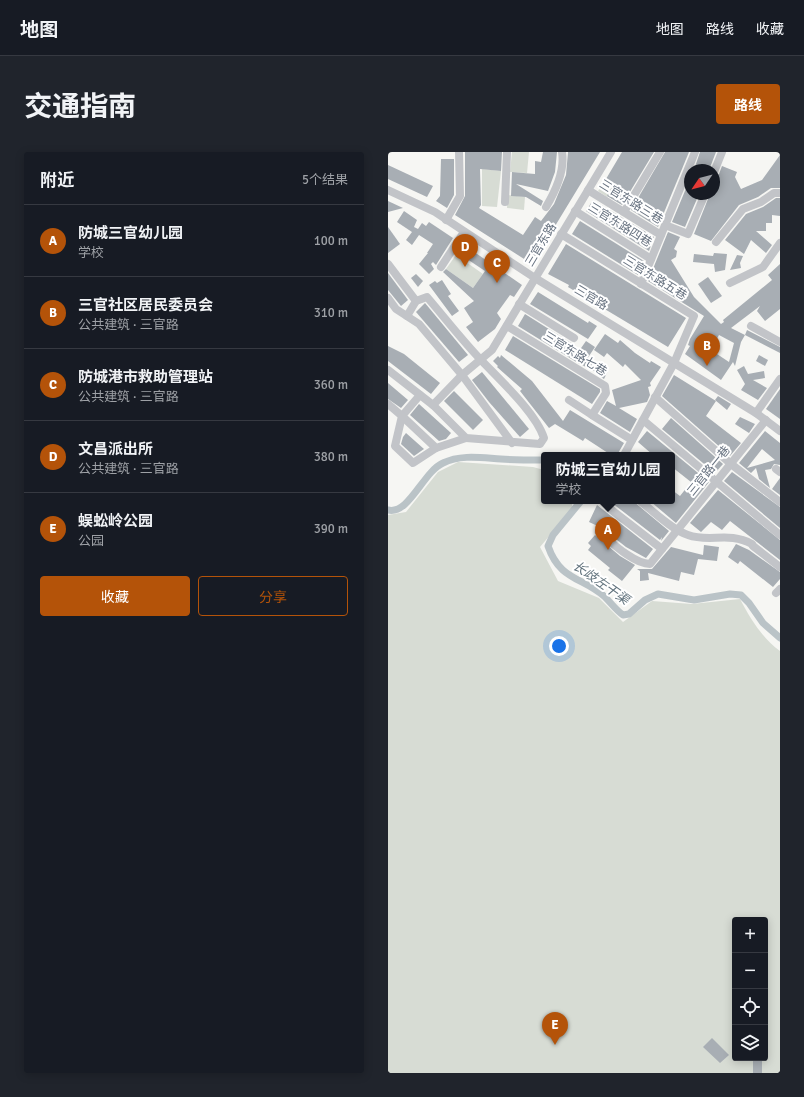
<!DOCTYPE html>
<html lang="zh">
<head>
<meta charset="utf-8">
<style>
	:root { --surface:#171b24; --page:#20242c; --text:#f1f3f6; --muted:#9ea1a6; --line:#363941; --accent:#b45309 }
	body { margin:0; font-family:Signika,"Noto Sans SC",sans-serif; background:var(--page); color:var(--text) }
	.controls { position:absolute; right:12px; bottom:12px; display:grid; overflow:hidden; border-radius:4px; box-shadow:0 2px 10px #0003 }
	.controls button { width:36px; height:36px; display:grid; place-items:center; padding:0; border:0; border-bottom:1px solid var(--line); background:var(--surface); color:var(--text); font:20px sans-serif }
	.compass { position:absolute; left:296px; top:12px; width:36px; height:36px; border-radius:50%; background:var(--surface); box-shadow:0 2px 10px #0003; rotate:235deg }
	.you { position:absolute; left:171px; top:494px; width:14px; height:14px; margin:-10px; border:3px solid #fff; border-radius:50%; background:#1a73e8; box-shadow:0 0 0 6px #1a73e833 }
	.badge { display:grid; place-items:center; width:26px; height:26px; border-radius:50%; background:var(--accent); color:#fff; font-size:13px; font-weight:700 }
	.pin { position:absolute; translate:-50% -33px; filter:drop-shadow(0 1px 2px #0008) }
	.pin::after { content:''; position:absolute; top:21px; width:14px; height:12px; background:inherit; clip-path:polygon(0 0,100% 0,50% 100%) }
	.popup { position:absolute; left:153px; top:300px; width:134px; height:52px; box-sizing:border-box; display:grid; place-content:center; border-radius:4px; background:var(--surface); filter:drop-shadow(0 1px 3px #0005); font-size:13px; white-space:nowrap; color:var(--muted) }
	.popup b { font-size:15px; color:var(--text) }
	.popup::after { content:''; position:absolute; left:50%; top:100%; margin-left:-8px; border:8px solid transparent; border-top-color:var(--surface) }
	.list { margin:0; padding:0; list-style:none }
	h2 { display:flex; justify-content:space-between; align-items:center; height:52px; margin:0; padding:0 16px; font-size:17px }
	h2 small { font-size:13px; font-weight:400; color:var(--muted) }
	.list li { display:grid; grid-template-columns:26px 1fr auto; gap:12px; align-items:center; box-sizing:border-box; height:72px; padding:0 16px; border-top:1px solid var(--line) }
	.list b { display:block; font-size:15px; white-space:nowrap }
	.list p { margin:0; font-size:13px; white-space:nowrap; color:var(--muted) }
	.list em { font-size:13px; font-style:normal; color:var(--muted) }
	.actions { display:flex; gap:8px; padding:12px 16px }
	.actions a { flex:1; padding:9px 0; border:1px solid var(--accent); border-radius:4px; text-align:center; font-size:14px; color:var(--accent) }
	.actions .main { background:var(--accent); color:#fff }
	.icon { flex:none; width:22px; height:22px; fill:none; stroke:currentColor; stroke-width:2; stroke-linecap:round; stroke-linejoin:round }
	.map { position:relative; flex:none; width:392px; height:921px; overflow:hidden; border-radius:4px }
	header { display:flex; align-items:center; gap:24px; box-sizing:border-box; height:56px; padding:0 20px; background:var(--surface); border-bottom:1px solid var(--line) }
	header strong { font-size:19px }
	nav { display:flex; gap:22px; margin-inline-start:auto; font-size:14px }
	.intro { display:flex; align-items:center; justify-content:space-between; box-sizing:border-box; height:96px; padding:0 24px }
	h1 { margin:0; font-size:28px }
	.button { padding:10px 18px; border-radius:4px; background:var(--accent); color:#fff; font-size:14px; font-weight:700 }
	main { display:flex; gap:24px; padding:0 24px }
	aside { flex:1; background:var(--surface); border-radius:4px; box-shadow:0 2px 10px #0003 }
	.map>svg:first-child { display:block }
</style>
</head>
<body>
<header>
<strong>地图</strong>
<nav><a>地图</a><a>路线</a><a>收藏</a></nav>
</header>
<div class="intro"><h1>交通指南</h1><a class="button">路线</a></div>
<main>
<aside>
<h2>附近<small>5个结果</small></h2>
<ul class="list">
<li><span class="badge">A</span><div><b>防城三官幼儿园</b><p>学校</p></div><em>100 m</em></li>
<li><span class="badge">B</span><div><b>三官社区居民委员会</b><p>公共建筑 · 三官路</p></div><em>310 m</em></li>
<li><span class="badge">C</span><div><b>防城港市救助管理站</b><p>公共建筑 · 三官路</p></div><em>360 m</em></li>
<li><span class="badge">D</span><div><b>文昌派出所</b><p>公共建筑 · 三官路</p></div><em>380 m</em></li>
<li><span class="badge">E</span><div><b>蜈蚣岭公园</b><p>公园</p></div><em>390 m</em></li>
</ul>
<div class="actions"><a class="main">收藏</a><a>分享</a></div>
</aside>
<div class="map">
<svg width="392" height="921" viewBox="0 0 392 921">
	<rect width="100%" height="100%" fill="#f6f6f3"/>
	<g fill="#d7dcd4" fill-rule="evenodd">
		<polygon points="124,0 141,0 139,21 122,20"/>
		<polygon points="94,17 113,19 109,55 94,54"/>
		<polygon points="218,27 226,32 219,45 210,39"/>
		<polygon points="120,43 137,45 136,58 119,56"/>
		<polygon points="68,103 95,122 85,136 58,117"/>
		<path d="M 70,310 L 145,315 L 156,318 L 156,349 L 184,349 L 184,357 L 152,395 L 170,429 L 211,446 L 235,470 L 264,449 L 304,452 L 352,447 C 362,466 374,486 392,499 L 392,921 L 0,921 L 0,363 L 18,360 L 50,320 ZM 347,768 L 377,768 L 377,906 L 347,906 Z"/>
	</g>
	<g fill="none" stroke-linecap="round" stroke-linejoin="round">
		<g stroke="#bac3c7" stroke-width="7">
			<path d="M 193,349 L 165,383 L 160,394 C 172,429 195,425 217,445 C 223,451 228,458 235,463 L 241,462 L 257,448 L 270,442 L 306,448 L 342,442 L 353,443 L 361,451 L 375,471 L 392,486"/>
			<path d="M 0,358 C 21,363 35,320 55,311 C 73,302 95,306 113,307 C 127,308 142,308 156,308"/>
		</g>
	</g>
	<g fill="#a8aeb4" fill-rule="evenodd">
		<polygon points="77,0 114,0 113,19 92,17 93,53 91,56 135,83 147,65 153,69 166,52 178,23 180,0 212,0 144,112 67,63 77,44"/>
		<polygon points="155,0 169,0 167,20 160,39 128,32 155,49 153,54 138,45 123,44 124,20 147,22 147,9 153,10"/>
		<polygon points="234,0 266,0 234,53 219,44 226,32 218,27"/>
		<polygon points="277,0 301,0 270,75 243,58"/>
		<polygon points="312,0 328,0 321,18 306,18"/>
		<polygon points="392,3 392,36 383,36 370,45 351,53 323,89 306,82 322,42 326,42 326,25 331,22 334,14 349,20 347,25 353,37 374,28"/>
		<polygon points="53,7 66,7 66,43 59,56 48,49 52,44"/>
		<polygon points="0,13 45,34 39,45 0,27"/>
		<polygon points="302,27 302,42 311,42 297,75 284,70"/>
		<polygon points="388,46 392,46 392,64 384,63 384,71 378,71 378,79 368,79 384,93 378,101 363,88 356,102 337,88 358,62 375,55"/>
		<polygon points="205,48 266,85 261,99 198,59"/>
		<polygon points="0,49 15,56 0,60"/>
		<polygon points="16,59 29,68 26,75 30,77 34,71 38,74 41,70 65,86 48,113 45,110 43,112 46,117 41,122 31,112 40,101 39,101 45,92 31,83 24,93 18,88 24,80 9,70"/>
		<polygon points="192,69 256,109 250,123 184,82"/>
		<polygon points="0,75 12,92 0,101"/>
		<path d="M 280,80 L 292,85 L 286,97 L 289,99 L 288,105 L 283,108 L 306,145 L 333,172 L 336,170 L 335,168 L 384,128 L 380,123 L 392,112 L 392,157 L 377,169 L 369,159 L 372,154 L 343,176 L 357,183 L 353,190 L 347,214 L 345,210 L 333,228 L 297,202 L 302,194 L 300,193 L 302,187 L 316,164 L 260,129 ZM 331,183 L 346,191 L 341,210 L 323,198 Z"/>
		<polygon points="178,92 298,166 280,195 180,135 181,133 160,122"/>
		<polygon points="79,95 134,133 126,145 122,143 109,161 113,167 107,177 90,190 78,175 85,170 76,156 86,149 55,120 58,117 85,136 97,119 73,103"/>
		<polygon points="326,101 339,102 337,118 327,120 326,112 305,110 306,102 325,104"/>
		<polygon points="349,103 355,104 352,111 353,116 342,118"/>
		<polygon points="0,121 20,148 13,154 0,138"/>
		<polygon points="28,122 35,129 30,135 23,126"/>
		<polygon points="320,125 334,144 323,151 310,132"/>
		<polygon points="54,128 63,142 60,144 71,159 64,164 41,133 47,129 49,131"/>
		<polygon points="150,140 200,171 201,169 209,174 200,187 142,152"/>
		<polygon points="37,151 80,203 71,210 28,160"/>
		<polygon points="137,162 183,191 181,193 191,199 198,189 207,195 199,207 220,219 216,227 207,221 208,220 190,211 130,174"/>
		<polygon points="359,178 392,195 392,201 357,183"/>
		<polygon points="217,182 230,191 232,188 247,201 262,211 263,209 273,215 262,231 263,234 260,235 262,243 259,250 231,256 249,267 242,280 212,261 219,249 228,254 224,238 253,228 237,212 235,215 219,201 216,205 206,198"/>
		<polygon points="125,184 212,237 212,240 204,252 117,198"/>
		<polygon points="0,194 16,202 52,231 43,242 0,209"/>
		<polygon points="113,203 144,229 175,269 182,258 236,291 229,303 223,303 197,286 195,289 167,272 161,276 132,239 134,237 109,215 110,214 105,209 110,204 112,206"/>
		<polygon points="371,203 380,208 377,214 368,209"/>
		<polygon points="356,214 360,222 376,219 377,226 365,228 379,236 370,248 353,238 357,232 349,218"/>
		<polygon points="94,220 141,277 132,285 101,250 84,228"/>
		<polygon points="286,223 328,249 318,264 353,291 342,304 274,244"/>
		<polygon points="0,231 20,248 13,256 0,247"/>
		<polygon points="392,237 392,267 378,257"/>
		<polygon points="66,239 95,268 85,278 56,249"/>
		<polygon points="330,244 343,252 339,258 327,248"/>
		<polygon points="31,252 63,281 58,287 51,289 22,263"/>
		<polygon points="352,265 367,272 361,281 347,272"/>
		<polygon points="283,266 335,312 327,321 274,277"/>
		<polygon points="259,279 321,330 288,371 262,349 284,349 284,338 292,344 303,330 284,315 284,303 265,303 250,290"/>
		<path d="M 377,279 L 392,291 L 392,313 L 386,312 L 383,317 L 377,318 L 382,336 L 371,327 L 368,316 L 363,321 L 351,311 ZM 374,297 L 387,308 L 359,316 Z"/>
		<polygon points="18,281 36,297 26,304 13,292 15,285"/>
		<polygon points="344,320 392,355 392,376 336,329"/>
		<polygon points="392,326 392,343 384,337"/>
		<polygon points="330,338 392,388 392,408 342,369 334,378 323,370 313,380 302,371"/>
		<polygon points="225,349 245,349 281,379 273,389 274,385 272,388 224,351"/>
		<polygon points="209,353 265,397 258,406 238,395 214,376 201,370"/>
		<polygon points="207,383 232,404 247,413 234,429 220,418 222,416 200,398 203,394 200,391"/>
		<polygon points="348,392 361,398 392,420 392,427 385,435 352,409 350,412 340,405"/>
		<polygon points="316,393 331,395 329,409 310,407 306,423 293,420 291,429 260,421 261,428 252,429 252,419 249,417 264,417 283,395 315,403"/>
		<polygon points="324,886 341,903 332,911 315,895"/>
		<rect x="365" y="909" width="9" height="12"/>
	</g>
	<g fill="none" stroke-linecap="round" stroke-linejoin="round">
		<g stroke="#c2c4c8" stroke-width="8">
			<polyline points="326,20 334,0"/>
			<polyline points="0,38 47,60 147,126 368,261 392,279"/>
			<polyline points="200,38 273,83"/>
			<polyline points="117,50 119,0"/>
			<path d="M 158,55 C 167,40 177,18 174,0"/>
			<polyline points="187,59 263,107"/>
			<polyline points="236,60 272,0"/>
			<polyline points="58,68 72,44 71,0"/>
			<polyline points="277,73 300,82 317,42"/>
			<polyline points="173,82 306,164 286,211 236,303"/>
			<polyline points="328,90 355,57 373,50 386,41 392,41"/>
			<polyline points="0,112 28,149 19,164"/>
			<polyline points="53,115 76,80"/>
			<polyline points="342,131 375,115 392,91"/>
			<polyline points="253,132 307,0"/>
			<polyline points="0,146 8,157 31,172 74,223 124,291"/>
			<polyline points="131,152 186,186"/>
			<polyline points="119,174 217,234 218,241 204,263 244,288"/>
			<polyline points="363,174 392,190"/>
			<path d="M 0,218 L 45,253 L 78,286 L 152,292 L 156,286 C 148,261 112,228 93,208 C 74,188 57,166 39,145 L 28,149"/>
			<polyline points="32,243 14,264 48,296 78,286"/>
			<polyline points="267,245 343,312 392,350"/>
			<polyline points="181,248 204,263"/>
			<polyline points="0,252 14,264 7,294 25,311 48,296"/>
			<polyline points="45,253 74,223 104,198 223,0"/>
			<polyline points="368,261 392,227"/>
			<polyline points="255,268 392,383"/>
			<polyline points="388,317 392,320"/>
			<path d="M 252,349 C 265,359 284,378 300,383 C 322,391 340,379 364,392"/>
			<polyline points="221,356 274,397"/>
			<path d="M 211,380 C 223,390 246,412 262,412 L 378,268"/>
			<polyline points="365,394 392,415"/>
			<polyline points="388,441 392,437"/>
		</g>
	</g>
	<g text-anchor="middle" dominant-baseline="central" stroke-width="4" stroke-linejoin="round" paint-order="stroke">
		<g font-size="12" fill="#687381" stroke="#fff">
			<text transform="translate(243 50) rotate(32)">三官东路三巷</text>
			<text transform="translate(232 73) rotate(32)">三官东路四巷</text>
			<text transform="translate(153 93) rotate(-59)">三官东路</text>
			<text transform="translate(267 126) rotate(32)">三官东路五巷</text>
			<text transform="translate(203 146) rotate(31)">三官路</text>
			<text transform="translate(187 202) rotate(32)">三官东路七巷</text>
			<text transform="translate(321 319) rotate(-51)">三官路一巷</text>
		</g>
		<g font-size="13" font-style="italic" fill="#63747e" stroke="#fff">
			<text transform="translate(213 431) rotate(35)">长歧左干渠</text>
		</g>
	</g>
</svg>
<div class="controls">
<button>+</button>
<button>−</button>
<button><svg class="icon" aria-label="locate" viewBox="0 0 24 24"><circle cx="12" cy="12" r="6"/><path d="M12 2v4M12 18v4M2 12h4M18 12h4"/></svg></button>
<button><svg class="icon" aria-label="layers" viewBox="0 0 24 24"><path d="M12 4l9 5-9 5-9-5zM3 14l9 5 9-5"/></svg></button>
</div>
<svg class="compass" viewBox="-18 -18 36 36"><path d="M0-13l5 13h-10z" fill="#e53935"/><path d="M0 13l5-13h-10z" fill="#9ea1a6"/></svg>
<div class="you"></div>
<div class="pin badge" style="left:220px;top:398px">A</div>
<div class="popup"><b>防城三官幼儿园</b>学校</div>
<div class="pin badge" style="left:319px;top:214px">B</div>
<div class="pin badge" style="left:109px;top:131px">C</div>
<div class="pin badge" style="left:77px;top:115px">D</div>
<div class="pin badge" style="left:167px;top:893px">E</div>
</div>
</main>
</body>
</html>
